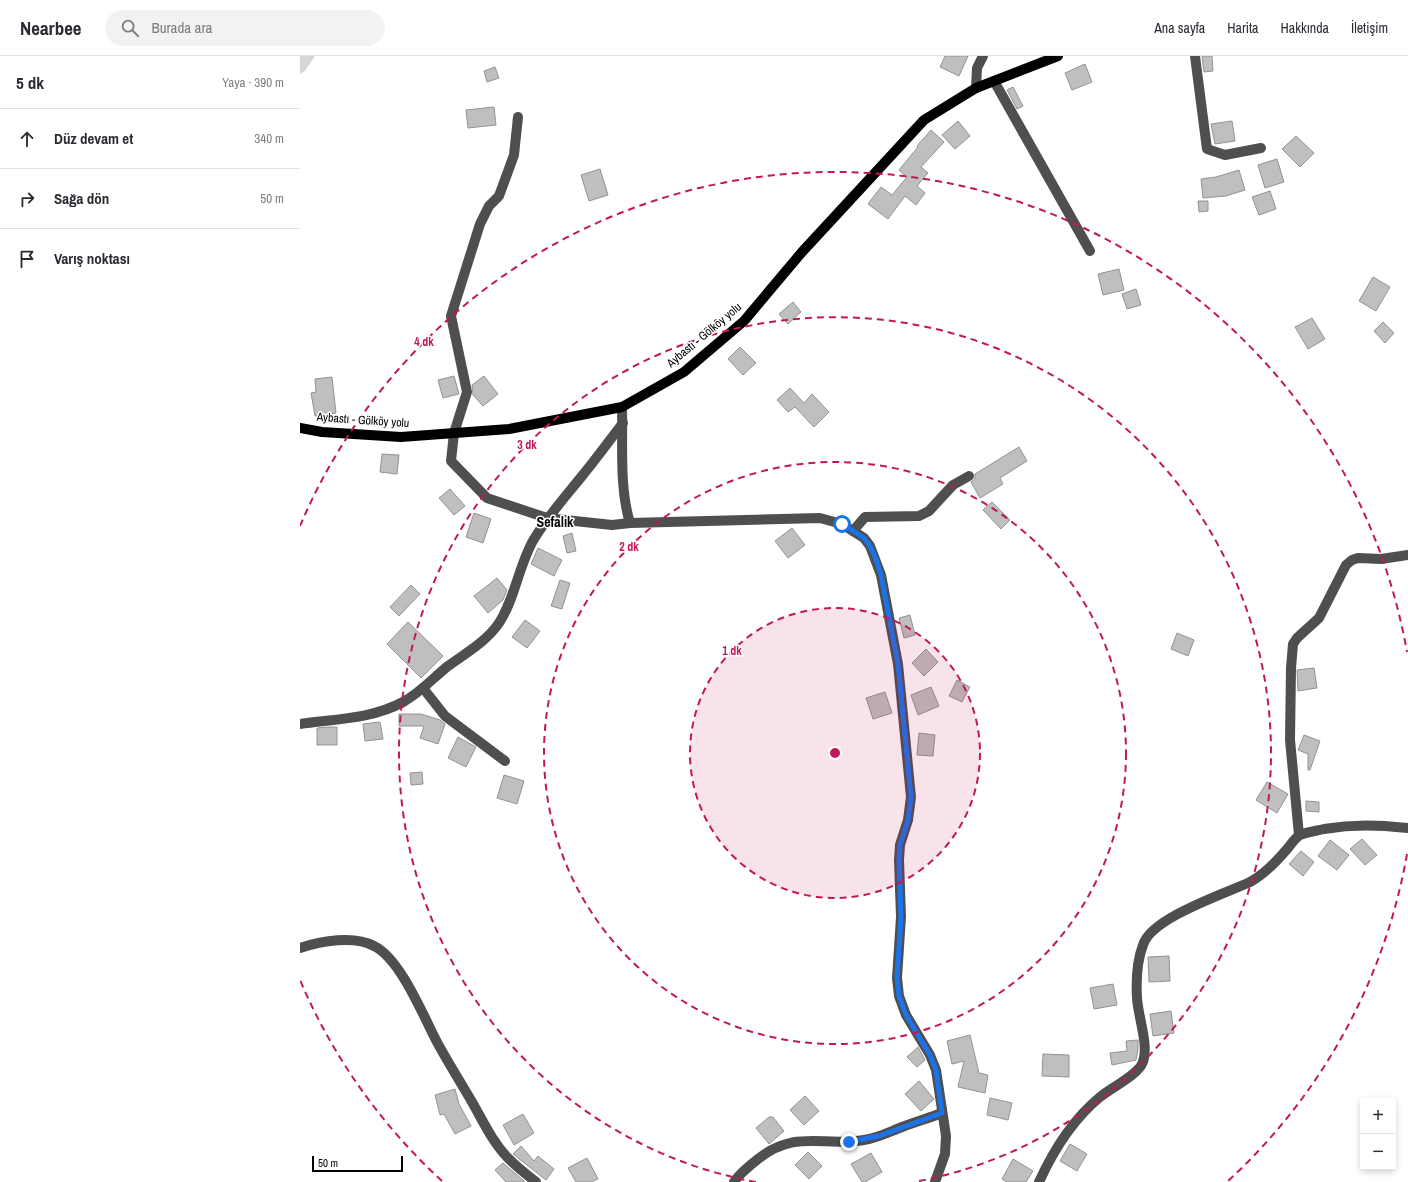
<!DOCTYPE html>
<html lang="tr">
<head>
<meta charset="utf-8">
<style>
	:root { --surface:#fff; --page:#f2f2f3; --text:#2b2b33; --muted:#7c7c81; --line:#e1e1e2 }
	body { margin:0; font-family:"Archivo Narrow",sans-serif; background:var(--page); color:var(--text) }
	.controls { position:absolute; right:12px; bottom:12px; display:grid; overflow:hidden; border-radius:4px; box-shadow:0 2px 6px #0003 }
	.controls button { width:36px; height:36px; display:grid; place-items:center; padding:0; border:0; border-bottom:1px solid var(--line); background:var(--surface); color:var(--text); font:20px sans-serif }
	.scale { position:absolute; left:12px; bottom:10px; width:91px; box-sizing:border-box; padding-left:4px; border:2px solid #000; border-top:0; font-size:11px; line-height:14px; white-space:nowrap; color:#000; -webkit-text-stroke:3px #fff; paint-order:stroke }
	.stop { position:absolute; width:12px; height:12px; margin:-9px; border:3px solid #1a73e8; border-radius:50%; background:#fff }
	.stop.end { background:#1a73e8; border-color:#fff; box-shadow:0 1px 4px #0008 }
	.list { margin:0; padding:0; list-style:none }
	h2 { display:flex; justify-content:space-between; align-items:center; height:52px; margin:0; padding:0 16px; font-size:17px }
	h2 small { font-size:13px; font-weight:400; color:var(--muted) }
	.list li { display:grid; grid-template-columns:26px 1fr auto; gap:12px; align-items:center; box-sizing:border-box; height:60px; padding:0 16px; border-top:1px solid var(--line) }
	.list b { display:block; font-size:15px; white-space:nowrap }
	.list em { font-size:13px; font-style:normal; color:var(--muted) }
	.icon { flex:none; width:22px; height:22px; fill:none; stroke:currentColor; stroke-width:2; stroke-linecap:round; stroke-linejoin:round }
	.map { position:relative; flex:none; width:1108px; height:1126px; overflow:hidden }
	header { display:flex; align-items:center; gap:24px; box-sizing:border-box; height:56px; padding:0 20px; background:var(--surface); border-bottom:1px solid var(--line) }
	header strong { font-size:19px }
	nav { display:flex; gap:22px; margin-inline-start:auto; font-size:14px }
	.search { width:280px; height:36px; background:var(--page); display:flex; align-items:center; gap:10px; box-sizing:border-box; padding:0 14px; border-radius:22px; color:var(--muted); font-size:15px }
	main { display:flex }
	aside { flex:1; background:var(--surface) }
	.map>svg:first-child { display:block }
</style>
</head>
<body>
<header>
<strong>Nearbee</strong>
<div class="search"><svg class="icon" aria-label="search" viewBox="0 0 24 24"><circle cx="10" cy="10" r="6"/><path d="M15 15l6 6"/></svg>Burada ara</div>
<nav><a>Ana sayfa</a><a>Harita</a><a>Hakkında</a><a>İletişim</a></nav>
</header>
<main>
<aside>
<h2>5 dk<small>Yaya · 390 m</small></h2>
<ul class="list">
<li><svg class="icon" aria-label="ahead" viewBox="0 0 24 24"><path d="M12 20V5M6 11l6-6 6 6"/></svg><div><b>Düz devam et</b></div><em>340 m</em></li>
<li><svg class="icon" aria-label="right" viewBox="0 0 24 24"><path d="M7 20v-9h11M14 6l5 5-5 5"/></svg><div><b>Sağa dön</b></div><em>50 m</em></li>
<li><svg class="icon" aria-label="arrive" viewBox="0 0 24 24"><path d="M6 21V4h12l-3 4 3 4H6"/></svg><div><b>Varış noktası</b></div></li>
</ul>
</aside>
<div class="map">
<svg width="1108" height="1126" viewBox="0 0 1108 1126">
	<rect width="100%" height="100%" fill="#fff"/>
	<polygon fill="#d6d6d6" points="0,0 15,0 5,15 0,18"/>
	<g fill="#bfbfbf" stroke="#939393">
		<polygon points="645,0 668,0 659,20 640,11"/>
		<polygon points="902,0 912,0 913,15 904,16"/>
		<polygon points="785,8 792,26 772,34 765,17"/>
		<polygon points="195,11 199,22 187,26 184,15"/>
		<polygon points="713,31 723,50 717,53 707,34"/>
		<polygon points="194,51 196,69 168,72 166,54"/>
		<polygon points="658,65 670,80 655,93 642,79"/>
		<polygon points="932,65 935,85 915,88 911,68"/>
		<polygon points="631,74 644,86 621,111 628,117 617,130 625,137 616,149 605,140 588,163 568,148 581,131 592,139 607,121 599,114 618,91 617,90"/>
		<polygon points="996,80 1014,97 1000,111 982,93"/>
		<polygon points="977,103 984,126 965,132 958,109"/>
		<polygon points="300,113 308,139 289,145 281,119"/>
		<polygon points="939,114 945,134 926,140 903,142 901,123 916,121"/>
		<polygon points="970,135 976,153 959,159 952,141"/>
		<polygon points="898,145 908,145 908,155 899,156"/>
		<polygon points="819,213 824,234 803,239 798,218"/>
		<polygon points="1073,221 1090,231 1076,255 1059,245"/>
		<polygon points="836,233 841,249 827,253 822,238"/>
		<polygon points="493,246 501,256 488,268 479,258"/>
		<polygon points="1012,262 1025,283 1008,293 995,271"/>
		<polygon points="1083,266 1094,277 1085,287 1074,275"/>
		<polygon points="440,291 456,307 443,319 428,303"/>
		<polygon points="154,320 159,338 143,342 138,324"/>
		<polygon points="184,320 198,338 183,350 173,339 172,329"/>
		<polygon points="32,321 36,357 15,360 11,337 16,336 15,323"/>
		<polygon points="490,332 504,347 512,338 529,356 514,371 495,351 488,356 477,344"/>
		<polygon points="719,391 727,405 700,422 703,428 680,442 671,426 675,423 675,418"/>
		<polygon points="82,398 99,399 97,418 80,416"/>
		<polygon points="150,433 165,450 154,459 139,442"/>
		<polygon points="692,446 710,464 701,473 683,454"/>
		<polygon points="174,457 191,463 183,487 166,481"/>
		<polygon points="492,472 505,489 488,502 475,485"/>
		<polygon points="272,477 276,495 267,497 263,480"/>
		<polygon points="238,492 262,504 254,520 231,508"/>
		<polygon points="197,522 207,534 203,544 188,557 174,540"/>
		<polygon points="260,524 270,527 262,553 251,550"/>
		<polygon points="111,529 120,538 99,560 90,551"/>
		<polygon points="610,559 615,579 604,582 599,562"/>
		<polygon points="225,564 240,575 227,592 212,581"/>
		<polygon points="108,566 143,600 121,622 87,588"/>
		<polygon points="877,577 894,584 888,600 871,593"/>
		<polygon points="626,593 638,606 624,620 612,607"/>
		<polygon points="1014,612 1017,632 998,635 997,614"/>
		<polygon points="657,624 670,631 662,646 649,640"/>
		<polygon points="631,631 639,650 618,659 611,639"/>
		<polygon points="585,636 592,657 573,663 566,642"/>
		<polygon points="99,658 121,658 140,664 145,668 138,688 120,682 124,670 99,670"/>
		<polygon points="80,666 83,683 65,685 63,668"/>
		<polygon points="29,671 37,671 37,689 17,689 17,672"/>
		<polygon points="619,677 635,679 633,700 617,699"/>
		<polygon points="1004,679 1020,685 1010,714 1008,714 1008,698 998,694"/>
		<polygon points="158,681 176,691 166,711 148,702"/>
		<polygon points="122,716 123,728 111,729 110,717"/>
		<polygon points="204,719 224,725 217,748 197,742"/>
		<polygon points="967,726 988,738 977,757 956,744"/>
		<polygon points="1006,745 1019,746 1019,756 1006,755"/>
		<polygon points="1062,783 1077,799 1065,809 1050,793"/>
		<polygon points="1030,784 1049,799 1037,814 1018,800"/>
		<polygon points="1001,795 1014,806 1003,820 989,808"/>
		<polygon points="869,900 870,925 849,926 848,901"/>
		<polygon points="813,928 817,949 794,953 790,932"/>
		<polygon points="871,955 874,977 853,980 850,958"/>
		<polygon points="670,979 679,1017 688,1019 685,1037 658,1031 664,1005 652,1008 647,985"/>
		<polygon points="838,984 838,993 836,1004 812,1009 810,997 827,995 826,985"/>
		<polygon points="618,991 625,1004 617,1011 607,1001"/>
		<polygon points="743,998 769,999 769,1021 742,1020"/>
		<polygon points="619,1025 634,1043 621,1055 605,1038"/>
		<polygon points="155,1033 159,1048 171,1070 155,1078 144,1058 140,1059 135,1039"/>
		<polygon points="505,1040 519,1055 504,1069 490,1054"/>
		<polygon points="690,1042 712,1047 708,1064 687,1059"/>
		<polygon points="223,1058 234,1077 214,1089 203,1069"/>
		<polygon points="469,1061 473,1061 484,1075 469,1088 456,1072"/>
		<polygon points="770,1088 787,1098 777,1115 760,1105"/>
		<polygon points="221,1090 234,1105 238,1100 254,1113 246,1124 213,1098"/>
		<polygon points="508,1096 522,1110 509,1123 495,1109"/>
		<polygon points="571,1097 582,1116 565,1126 562,1126 551,1108"/>
		<polygon points="287,1102 298,1123 291,1126 276,1126 268,1112"/>
		<polygon points="713,1103 733,1115 726,1126 707,1126 702,1123"/>
		<polygon points="203,1107 224,1125 225,1126 206,1126 195,1114"/>
	</g>
	<g fill="none" stroke-linecap="round" stroke-linejoin="round">
		<g stroke="#4f4f4f" stroke-width="10">
			<polyline points="895,0 907,93 925,99 961,92"/>
			<polyline points="694,25 790,195"/>
			<polyline points="676,32 677,12 683,0"/>
			<polyline points="218,61 214,99 199,140 189,150 180,168 151,260 167,336 154,377 151,405 187,442 247,462 312,469 330,467"/>
			<path d="M 322,351 C 323,388 319,431 330,467 L 520,462 L 542,468 L 564,482 L 570,490 L 581,519 L 598,608 L 611,741 L 608,764 L 600,789 L 599,804 L 601,861 L 597,922 L 599,940 L 606,959 L 630,999 L 636,1014 L 646,1080 L 645,1098 L 635,1126"/>
			<polyline points="553,475 565,461 619,460 629,455 653,429 669,420"/>
			<polyline points="123,632 145,660 205,705"/>
			<path d="M 0,668 C 34,663 72,663 103,646 C 120,637 133,622 148,610 C 166,597 186,586 199,567 C 215,543 219,508 234,483 C 248,460 265,441 282,420 C 296,403 309,385 323,367"/>
			<polyline points="999,779 990,684 991,612 993,588 997,582 1019,562 1046,509 1052,504 1058,502 1081,503 1108,499"/>
			<path d="M 0,892 C 21,885 54,879 74,890 C 101,903 124,962 138,988 C 149,1008 161,1027 172,1046 C 183,1065 193,1087 208,1102 C 217,1111 227,1119 236,1126"/>
			<path d="M 434,1126 C 440,1117 449,1110 458,1103 C 496,1073 523,1091 564,1084 C 578,1082 589,1076 602,1071 C 615,1066 629,1062 642,1057"/>
			<path d="M 739,1126 C 754,1093 772,1064 800,1041 C 811,1032 837,1019 842,1008 C 850,991 838,961 837,942 C 836,925 837,905 843,889 C 851,862 924,838 950,826 C 965,818 977,805 988,792 C 991,788 996,781 1000,779 C 1007,776 1016,775 1024,773 C 1054,768 1078,769 1108,772"/>
		</g>
		<polyline stroke="#000" stroke-width="10" points="0,372 22,376 101,381 209,373 322,351 384,316 444,265 502,196 624,64 676,32 758,0"/>
	</g>
	<g fill="none" stroke-linecap="round" stroke-linejoin="round">
		<polyline stroke="#1a73e8" stroke-width="5" points="542,468 564,482 570,490 576,503 581,519 598,608 611,741 608,764 600,789 599,804 601,861 597,922 599,940 606,959 630,999 636,1014 642,1057 579,1080 549,1086"/>
	</g>
	<circle cx="535" cy="697" r="145" fill="#c2185b" fill-opacity=".12"/>
	<g fill="none" stroke="#c2185b" stroke-width="2" stroke-dasharray="7 5">
		<circle cx="535" cy="697" r="145"/>
		<circle cx="535" cy="697" r="291"/>
		<path d="M456 1126A436 436 0 1 1 614 1126"/>
		<path d="M1107 798A581 581 0 0 1 928 1125M142 1125A581 581 0 0 1 0 924M0 470A581 581 0 0 1 1107 596"/>
	</g>
	<g text-anchor="middle" dominant-baseline="central" stroke-width="3" stroke-linejoin="round" paint-order="stroke">
		<g font-size="12" fill="#000" stroke="#fff">
			<text transform="translate(404 279) rotate(-40)">Aybastı - Gölköy yolu</text>
			<text transform="translate(63 364) rotate(4)">Aybastı - Gölköy yolu</text>
		</g>
		<g font-size="14" font-weight="bold" fill="#000" stroke="#fff">
			<text x="255" y="466">Sefalık</text>
		</g>
	</g>
	<circle cx="535" cy="697" r="6" fill="#c2185b" stroke="#fff" stroke-width="2"/>
	<g font-size="12" text-anchor="middle" font-weight="bold" fill="#c2185b" stroke="#fff" stroke-width="3" stroke-linejoin="round" paint-order="stroke">
		<text x="124" y="290">4 dk</text>
		<text x="227" y="393">3 dk</text>
		<text x="329" y="495">2 dk</text>
		<text x="432" y="599">1 dk</text>
	</g>
</svg>
<div class="controls">
<button>+</button>
<button>−</button>
</div>
<div class="scale">50 m</div>
<div class="stop" style="left:542px;top:468px"></div>
<div class="stop end" style="left:549px;top:1086px"></div>
</div>
</main>
</body>
</html>
